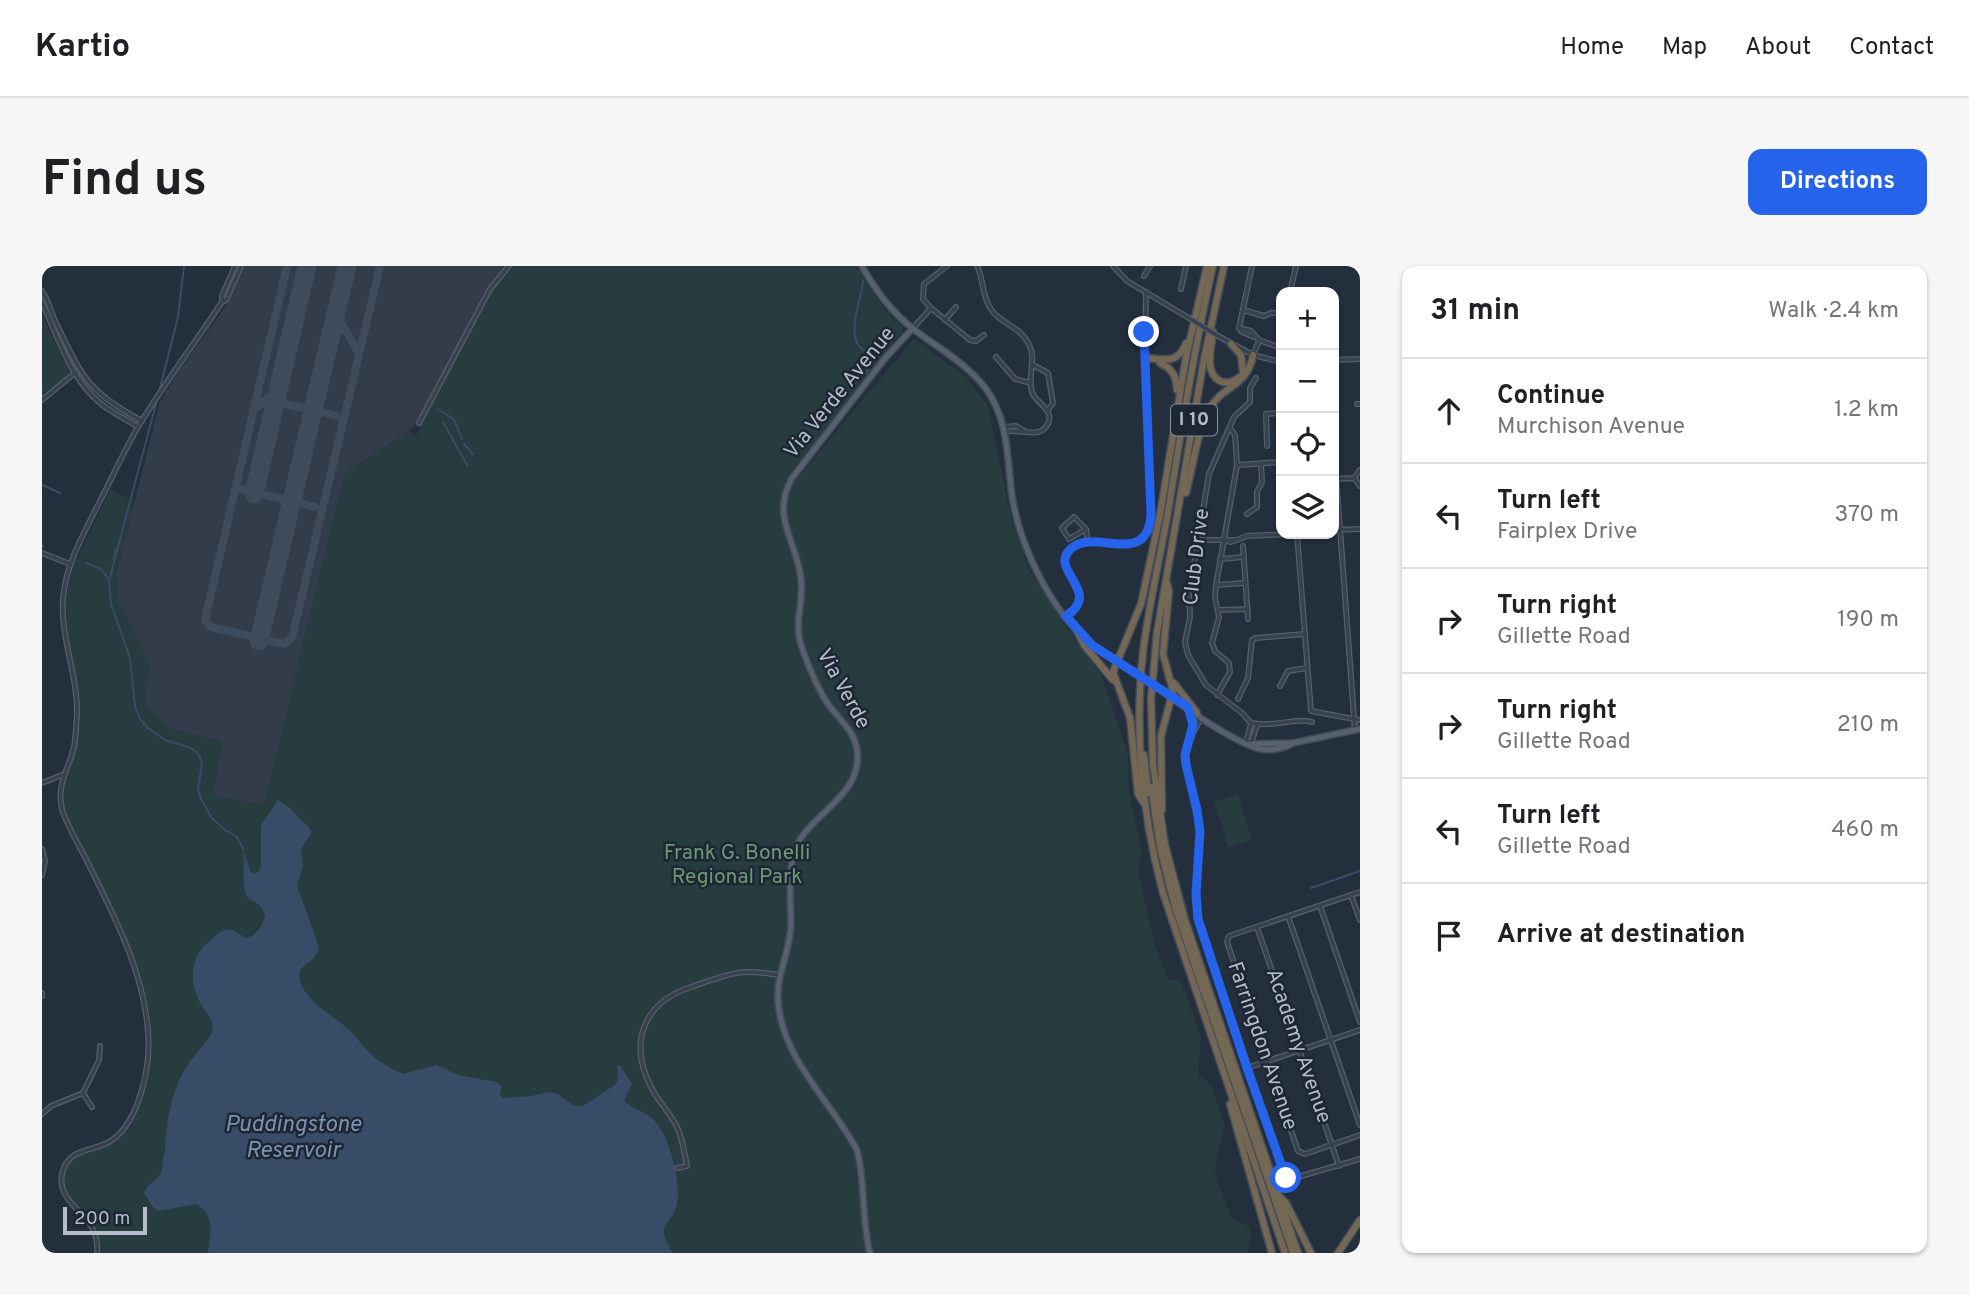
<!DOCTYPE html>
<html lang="en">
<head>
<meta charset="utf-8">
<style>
	:root { --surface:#fff; --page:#f6f6f6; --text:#202124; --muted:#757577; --line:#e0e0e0; --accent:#2563eb }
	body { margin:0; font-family:Overpass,sans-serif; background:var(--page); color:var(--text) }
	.controls { position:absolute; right:21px; top:21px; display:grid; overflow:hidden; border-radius:14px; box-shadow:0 2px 5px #0004 }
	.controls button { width:63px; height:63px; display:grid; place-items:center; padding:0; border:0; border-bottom:2px solid var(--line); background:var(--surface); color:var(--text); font:35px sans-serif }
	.scale { position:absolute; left:21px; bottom:18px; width:84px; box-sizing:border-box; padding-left:7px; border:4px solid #b4bcc9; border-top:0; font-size:19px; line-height:24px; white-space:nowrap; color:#b4bcc9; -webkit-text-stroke:5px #1d2633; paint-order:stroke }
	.stop { position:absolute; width:21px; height:21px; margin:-16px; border:5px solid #2563eb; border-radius:50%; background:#fff }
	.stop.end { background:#2563eb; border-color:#fff; box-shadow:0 2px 7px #0008 }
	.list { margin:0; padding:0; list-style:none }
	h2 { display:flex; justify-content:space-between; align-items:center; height:91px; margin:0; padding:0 28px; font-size:30px }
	h2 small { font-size:23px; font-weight:400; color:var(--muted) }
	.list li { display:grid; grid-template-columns:46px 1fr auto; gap:21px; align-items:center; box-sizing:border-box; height:105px; padding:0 28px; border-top:2px solid var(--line) }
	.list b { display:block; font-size:26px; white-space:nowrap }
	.list p { margin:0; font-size:23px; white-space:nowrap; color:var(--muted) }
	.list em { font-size:23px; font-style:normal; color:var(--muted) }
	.icon { flex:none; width:38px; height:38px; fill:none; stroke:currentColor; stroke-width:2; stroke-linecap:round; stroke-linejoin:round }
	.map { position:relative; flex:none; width:1318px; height:987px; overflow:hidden; border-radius:14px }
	header { display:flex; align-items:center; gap:42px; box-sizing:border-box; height:98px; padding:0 35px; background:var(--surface); border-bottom:2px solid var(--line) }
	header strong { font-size:33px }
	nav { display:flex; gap:38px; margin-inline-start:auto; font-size:24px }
	.intro { display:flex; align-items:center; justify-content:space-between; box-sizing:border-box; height:168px; padding:0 42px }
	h1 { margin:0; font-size:49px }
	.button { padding:18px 32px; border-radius:14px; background:var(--accent); color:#fff; font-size:24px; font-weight:700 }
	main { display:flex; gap:42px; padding:0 42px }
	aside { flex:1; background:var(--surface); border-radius:14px; box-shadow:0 2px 5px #0004 }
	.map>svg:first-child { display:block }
</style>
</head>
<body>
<header>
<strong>Kartio</strong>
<nav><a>Home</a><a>Map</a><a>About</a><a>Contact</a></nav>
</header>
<div class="intro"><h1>Find us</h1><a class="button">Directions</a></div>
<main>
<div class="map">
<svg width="1318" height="987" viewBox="0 0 1318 987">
	<rect width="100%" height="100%" fill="#242f3e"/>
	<polygon fill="#323c4b" points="202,0 463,0 445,22 386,139 367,165 306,205 301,213 223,539 171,530 180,476 129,463 103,440 107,398 76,334 74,308 118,136 139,102 184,40"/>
	<g fill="#263c3f">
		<path d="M 471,0 L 814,0 L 843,45 L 860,61 L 861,64 L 749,206 L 754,214 L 872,73 L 925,112 L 946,140 L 970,256 L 986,302 L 1034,375 L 1059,408 L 1086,489 L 1087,526 L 1099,583 L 1096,606 L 1113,680 L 1126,713 L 1139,715 L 1159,772 L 1156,808 L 1169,819 L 1183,861 L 1175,889 L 1173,908 L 1189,951 L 1209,962 L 1206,987 L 55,987 C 55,981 55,971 53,966 C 43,945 17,934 21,907 C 25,879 79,883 91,857 C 136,755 89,681 45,591 C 37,575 28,559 22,543 L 21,520 L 34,485 L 38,444 L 26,368 L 24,332 L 32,299 L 69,223 L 92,236 L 74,308 L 76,334 L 107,398 L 103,440 L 129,463 L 180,476 L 171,530 L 222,539 L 301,213 L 306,205 L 367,165 L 374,170 L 441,37 L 453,19 Z"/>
		<polygon points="0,48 26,104 26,109 0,129"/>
		<polygon points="1196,528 1210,574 1186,581 1172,535"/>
	</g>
	<path fill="#394c67" d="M 236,534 L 248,542 L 269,564 L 269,568 L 259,583 L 261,599 L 255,620 L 277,681 C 274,696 261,696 258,706 C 253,729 293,751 306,763 C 317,773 324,786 337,795 C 344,800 353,804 361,808 L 395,799 L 416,809 L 454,816 L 460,821 L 458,828 L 460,832 L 489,830 L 506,826 L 516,828 L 532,840 L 541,840 L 573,819 L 576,814 L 575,800 L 578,799 L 590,818 L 583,831 L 583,836 C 592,843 603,846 611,853 C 628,869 639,916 635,938 C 629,963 611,955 631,987 L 166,987 C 168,969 174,947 154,938 L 117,945 L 111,941 L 102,927 C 105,917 113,917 118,908 C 123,900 118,895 123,886 C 124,859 128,829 142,805 C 150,790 164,779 171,764 C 171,751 163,746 157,735 C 148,716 148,694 163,679 C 170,673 181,660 191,664 C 196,666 199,670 205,672 C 215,668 221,660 223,649 C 217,633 215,640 205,631 C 199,617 203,598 201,583 L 209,607 L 215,607 L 219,601 L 219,559 Z"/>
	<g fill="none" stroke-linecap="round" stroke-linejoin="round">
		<g stroke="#394c67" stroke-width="2">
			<path d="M 821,15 C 820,33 805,64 817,80 C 821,85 826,85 829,91 L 824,108"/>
			<polyline points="117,126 136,51 142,0"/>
			<polyline points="115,134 67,315 69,338 88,392 93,440 98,453 106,462 123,474 149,482 157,489 160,498 156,523 159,533 169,551 183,564 195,571 201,583"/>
			<polyline points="395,143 412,153 420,173"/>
			<polyline points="401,156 425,199"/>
			<polyline points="422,178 431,188"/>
			<polyline points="0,219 18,227"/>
			<polyline points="0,279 1,280"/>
			<polyline points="72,293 73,284"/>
			<polyline points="45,297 59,303 67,314"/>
			<polyline points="1269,622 1318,605"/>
		</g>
		<g stroke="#3f4a5a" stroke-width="8">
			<polyline points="245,0 163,354 169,361 242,378 250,372 338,0"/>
			<polyline points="304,65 317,87"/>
			<polyline points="288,69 294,63 304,65 295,50 295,41"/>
			<polygon points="273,135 275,143 280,146 272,149 268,155 266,146 262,142 269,141"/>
			<polyline points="242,138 262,142"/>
			<polyline points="212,143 236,124"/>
			<polyline points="231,146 237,139 242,138 236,131 237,123"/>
			<polyline points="280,146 295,150"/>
			<polyline points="200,223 240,233"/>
			<polygon points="252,226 258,237 248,243 245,237 240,233 248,231"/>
			<polyline points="258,237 273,241"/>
		</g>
		<g stroke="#3f4a5a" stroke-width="19">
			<polyline points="212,228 265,0"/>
			<polyline points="217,375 305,0"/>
		</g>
		<g stroke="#565f6c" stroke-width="6">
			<g id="minor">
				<polyline points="905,0 882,18 881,33 889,42 928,74 934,75 942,69"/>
				<path d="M 935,0 C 942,14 940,33 951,46 C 961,58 979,62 987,78 C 995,94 985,110 990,126 C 994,138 1017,145 1003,162 C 994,172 975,162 962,166"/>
				<polyline points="1071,0 1085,15 1147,52"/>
				<polyline points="1102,10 1108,0"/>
				<polyline points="1139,23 1144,0"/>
				<path d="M 0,25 C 6,34 9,45 13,55 C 40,110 44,125 100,155"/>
				<polyline points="1248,26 1254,0"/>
				<path d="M 0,36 C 16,71 28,112 58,137 C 70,147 84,153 96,161"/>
				<polyline points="180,36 180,30 193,0"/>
				<polyline points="1201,44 1222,50 1229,47 1239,47"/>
				<polyline points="903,54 914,41"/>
				<polyline points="872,61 889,42"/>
				<polyline points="1197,62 1210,0"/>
				<polyline points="1197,62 1209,65 1217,74 1239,82"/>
				<polyline points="1197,62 1200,66 1212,71"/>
				<polyline points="1176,70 1211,89 1239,96"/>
				<polyline points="1211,89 1217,75"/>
				<polyline points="954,91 973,113 989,117"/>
				<polyline points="1292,94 1318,93"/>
				<polyline points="991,99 1006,107 1011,137 1006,144"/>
				<path d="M 1214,112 L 1208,122 L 1208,136 L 1192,151 L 1167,208 L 1147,329 L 1148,351 L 1143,376 L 1146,389 L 1164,419 L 1200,447 L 1209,457 C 1229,462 1257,451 1270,456"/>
				<polyline points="0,134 34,106"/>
				<polyline points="1315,138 1318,138"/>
				<polyline points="377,157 448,23 467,0"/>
				<polyline points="961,161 974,160 981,164"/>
				<polyline points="1225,180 1224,148 1239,147"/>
				<polyline points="1292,182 1313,465"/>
				<polyline points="1196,199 1239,196"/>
				<polyline points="1312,212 1318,204"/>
				<polyline points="1312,212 1318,220"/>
				<polyline points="1294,213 1312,212"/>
				<polyline points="1205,248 1215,241 1215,226 1220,216 1219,198"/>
				<polyline points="1044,263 1027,273 1020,262 1032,251 1044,263 1046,277"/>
				<polyline points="1292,264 1318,263"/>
				<polyline points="1255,268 1269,445 1318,454"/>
				<polyline points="1156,274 1195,274"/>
				<polyline points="1181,274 1189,276 1205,270 1247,268"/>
				<polyline points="1201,280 1206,353"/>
				<polyline points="0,287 28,298"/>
				<polyline points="1178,293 1202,291"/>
				<polyline points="1174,319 1203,317"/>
				<polyline points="1177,344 1206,343"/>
				<path d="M 1024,350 C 1063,326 1003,304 1030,281 C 1053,262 1097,300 1109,254 L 1103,92 L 1104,26"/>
				<polyline points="1238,420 1246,405 1265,402"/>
				<polyline points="1175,429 1188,406 1187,397 1173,385 1170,377 1177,351 1173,332 1174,319 1195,199 1193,169 1188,162"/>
				<polyline points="1196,433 1206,412 1210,374 1214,372 1263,368"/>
				<polyline points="1159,452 1146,477 1143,494 1158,566 1154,628 1156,653 1242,907 1244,912 1249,913 1318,893"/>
				<polyline points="1204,476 1209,458"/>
				<polyline points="1209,478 1215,459"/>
				<polyline points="0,517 20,509"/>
				<polyline points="0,583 3,595 0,609"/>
				<polyline points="1318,626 1187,670 1185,676 1256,885 1263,888 1318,869"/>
				<polyline points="1309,629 1318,654"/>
				<polyline points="1278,640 1318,756"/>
				<polyline points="1246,650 1318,859"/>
				<polyline points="1215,661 1297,900"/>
				<polyline points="0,727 0,730"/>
				<polyline points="1205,802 1318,764"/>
				<polyline points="41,827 50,841"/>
				<polyline points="0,848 9,840 41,827 57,794 58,780"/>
				<path d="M 635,902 L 645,900 C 642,886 641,872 634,859 C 627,846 617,836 610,823 C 586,778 600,737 649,721 C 687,708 697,702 737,709"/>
				<path d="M 55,987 C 59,947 14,942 20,908 C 26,880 52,887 70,874 C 98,855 109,798 106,766 C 102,707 74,654 48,601 C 39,582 26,563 20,543 C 14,519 27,502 32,481 C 34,470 34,459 35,449 C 36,409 18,371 21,332 C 24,298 42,267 57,237 C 70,212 82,185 96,161 C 122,118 152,78 180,36 L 184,34 L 199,0"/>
			</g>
		</g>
		<g stroke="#414a57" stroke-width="8">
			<g id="major">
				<path d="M 820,0 C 833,24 848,44 870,62 C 894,81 925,97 944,123 C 967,154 965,193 970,230 C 977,277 1006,338 1041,371 C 1055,384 1073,394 1089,405"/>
				<path d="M 1116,422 C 1146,443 1180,469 1214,482 C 1225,486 1241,483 1251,477"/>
				<polyline points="1146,441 1151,454 1149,471"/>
				<polyline points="1209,478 1251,477 1318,463"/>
				<path d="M 828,987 C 819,953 824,918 815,884 C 789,835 740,793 736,735 C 734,708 749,684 749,657 C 749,630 743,593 761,569 C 781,542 821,524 815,483 C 811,462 795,452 784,435 C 774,419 766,399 760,382 C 751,358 762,337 759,313 C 755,275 728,251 750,212 L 844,91 L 871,62"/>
			</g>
		</g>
		<g stroke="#434c59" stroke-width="9">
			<g id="highway">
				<path d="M 1171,0 C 1153,79 1140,159 1127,240 C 1119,288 1107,337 1101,386 C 1092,468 1100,548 1121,627 L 1243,987"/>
				<polyline points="1182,0 1162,93 1115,366 1109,433 1111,499 1123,579 1143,654 1256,987"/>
				<path d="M 1171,66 C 1170,81 1161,106 1178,115 C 1186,119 1193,115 1199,110"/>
				<polyline points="1189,78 1199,89 1201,106"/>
				<path d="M 1103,92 C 1122,93 1136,99 1144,77"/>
				<path d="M 1118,97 C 1130,102 1135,111 1135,124"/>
				<path d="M 1144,227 C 1151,201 1155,165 1168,142 C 1182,118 1205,122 1211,89"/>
				<polyline points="1034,363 1042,379 1071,414"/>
				<polyline points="1132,417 1155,447"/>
				<polyline points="1102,489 1106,527"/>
				<polyline points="1109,521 1119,586 1134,644 1251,987"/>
				<polyline points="1101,536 1096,528 1088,452 1071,406 1099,338 1118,249 1144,91 1165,0"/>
				<polyline points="1120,544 1119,470 1131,425 1121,388 1127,325 1125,317"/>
				<polyline points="1188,838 1230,987"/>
				<polyline points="1238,931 1244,937 1269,987"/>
				<polyline points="1296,987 1318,954"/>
			</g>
		</g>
		<use href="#minor" stroke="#38414e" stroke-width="3.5"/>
		<use href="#major" stroke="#56606e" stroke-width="5"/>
		<use href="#highway" stroke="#746855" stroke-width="6"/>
		<g stroke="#565f6c" stroke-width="6" stroke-linecap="butt">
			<polyline id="minor-bridge" points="1147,52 1176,70"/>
		</g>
		<g stroke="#414a57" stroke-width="8" stroke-linecap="butt">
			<polyline id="major-bridge" points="1089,405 1116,422"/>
		</g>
		<use href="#minor-bridge" stroke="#38414e" stroke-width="3.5"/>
		<use href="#major-bridge" stroke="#56606e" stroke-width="5"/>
	</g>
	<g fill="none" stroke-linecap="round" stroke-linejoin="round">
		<path stroke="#2563eb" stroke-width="9" d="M 1102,66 L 1109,248 C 1106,302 1054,263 1031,281 C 1002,303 1063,325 1024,350 L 1050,379 L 1146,441 L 1151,459 L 1143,489 L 1144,499 L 1155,544 L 1158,566 L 1154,628 L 1156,653 L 1205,802 L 1244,912"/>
	</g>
	<g text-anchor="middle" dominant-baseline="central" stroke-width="5" stroke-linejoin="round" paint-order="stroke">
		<rect fill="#1d2633" stroke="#878f9c" stroke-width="2" x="1129" y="138.5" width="46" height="31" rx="5"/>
		<g font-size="19" font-weight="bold" fill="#b4bcc9">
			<text x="1152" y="154">I 10</text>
		</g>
		<g font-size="21" fill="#b4bcc9" stroke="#1d2633">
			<text transform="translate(798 127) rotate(-51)">Via Verde Avenue</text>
			<text transform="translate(1155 291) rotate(-83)">Club Drive</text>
			<text transform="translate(801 423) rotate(61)">Via Verde</text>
			<text transform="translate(1220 780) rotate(71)">Farringdon Avenue</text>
			<text transform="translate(1256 780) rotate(71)">Academy Avenue</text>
		</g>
		<g font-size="21" fill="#6b9a76" stroke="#1d2633">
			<text x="695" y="587">Frank G. Bonelli<tspan x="695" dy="24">Regional Park</tspan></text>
		</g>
		<g font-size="23" font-style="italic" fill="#7c92b1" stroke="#1d2633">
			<text x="251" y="859">Puddingstone<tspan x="251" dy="26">Reservoir</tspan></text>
		</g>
	</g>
</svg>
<div class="controls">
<button>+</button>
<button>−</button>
<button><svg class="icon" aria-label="locate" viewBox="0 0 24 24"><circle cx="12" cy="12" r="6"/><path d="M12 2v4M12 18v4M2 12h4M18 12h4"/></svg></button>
<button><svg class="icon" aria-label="layers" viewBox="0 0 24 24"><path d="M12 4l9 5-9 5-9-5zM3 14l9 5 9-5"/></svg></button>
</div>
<div class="scale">200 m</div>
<div class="stop" style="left:1244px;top:912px"></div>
<div class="stop end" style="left:1102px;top:66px"></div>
</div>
<aside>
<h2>31 min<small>Walk · 2.4 km</small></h2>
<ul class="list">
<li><svg class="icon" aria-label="ahead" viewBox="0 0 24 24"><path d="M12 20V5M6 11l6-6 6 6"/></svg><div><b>Continue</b><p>Murchison Avenue</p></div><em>1.2 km</em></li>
<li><svg class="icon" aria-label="left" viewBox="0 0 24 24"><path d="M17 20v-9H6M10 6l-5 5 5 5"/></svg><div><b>Turn left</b><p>Fairplex Drive</p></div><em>370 m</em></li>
<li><svg class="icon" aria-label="right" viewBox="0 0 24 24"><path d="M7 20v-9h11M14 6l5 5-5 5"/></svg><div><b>Turn right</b><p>Gillette Road</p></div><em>190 m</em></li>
<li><svg class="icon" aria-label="right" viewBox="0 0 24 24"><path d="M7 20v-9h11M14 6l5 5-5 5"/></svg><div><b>Turn right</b><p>Gillette Road</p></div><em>210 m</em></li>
<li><svg class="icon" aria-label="left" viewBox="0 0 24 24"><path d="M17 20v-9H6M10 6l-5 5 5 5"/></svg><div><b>Turn left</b><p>Gillette Road</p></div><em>460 m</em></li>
<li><svg class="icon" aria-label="arrive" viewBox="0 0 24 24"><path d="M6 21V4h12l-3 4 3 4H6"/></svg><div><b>Arrive at destination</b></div></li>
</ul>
</aside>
</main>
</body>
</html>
